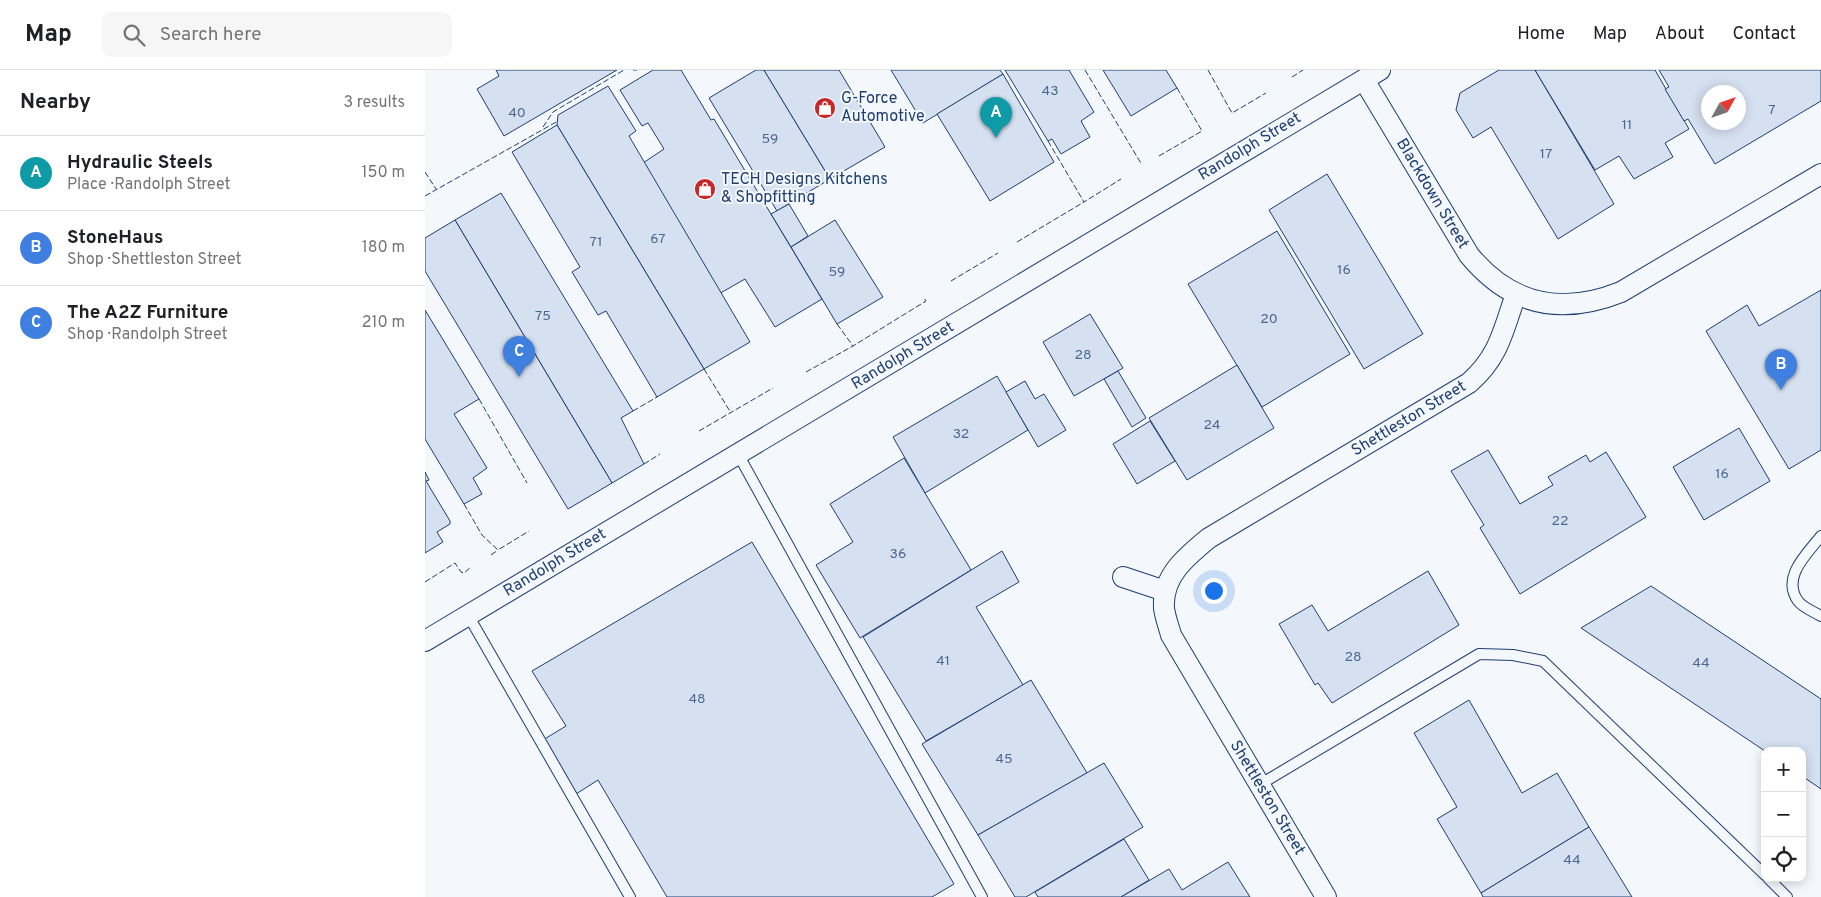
<!DOCTYPE html>
<html lang="en">
<head>
<meta charset="utf-8">
<style>
	:root { --surface:#fff; --page:#f6f6f6; --text:#202124; --muted:#757577; --line:#e0e0e0; --accent:#d93025 }
	body { margin:0; font-family:Overpass,sans-serif; background:var(--page); color:var(--text) }
	.controls { position:absolute; right:15px; bottom:15px; display:grid; overflow:hidden; border-radius:10px; box-shadow:0 2px 12px #0003 }
	.controls button { width:45px; height:45px; display:grid; place-items:center; padding:0; border:0; border-bottom:1px solid var(--line); background:var(--surface); color:var(--text); font:25px sans-serif }
	.compass { position:absolute; left:1276px; top:15px; width:45px; height:45px; border-radius:50%; background:var(--surface); box-shadow:0 2px 12px #0003; rotate:50deg }
	.you { position:absolute; left:788px; top:520px; width:18px; height:18px; margin:-12px; border:4px solid #fff; border-radius:50%; background:#1a73e8; box-shadow:0 0 0 8px #1a73e833 }
	.badge { display:grid; place-items:center; width:32px; height:32px; border-radius:50%; background:var(--accent); color:#fff; font-size:16px; font-weight:700 }
	.pin { position:absolute; translate:-50% -41px; filter:drop-shadow(0 1px 2px #0008) }
	.pin::after { content:''; position:absolute; top:26px; width:18px; height:15px; background:inherit; clip-path:polygon(0 0,100% 0,50% 100%) }
	.list { margin:0; padding:0; list-style:none }
	h2 { display:flex; justify-content:space-between; align-items:center; height:65px; margin:0; padding:0 20px; font-size:21px }
	h2 small { font-size:16px; font-weight:400; color:var(--muted) }
	.list li { display:grid; grid-template-columns:32px 1fr auto; gap:15px; align-items:center; box-sizing:border-box; height:75px; padding:0 20px; border-top:1px solid var(--line) }
	.list b { display:block; font-size:19px; white-space:nowrap }
	.list p { margin:0; font-size:16px; white-space:nowrap; color:var(--muted) }
	.list em { font-size:16px; font-style:normal; color:var(--muted) }
	.icon { flex:none; width:28px; height:28px; fill:none; stroke:currentColor; stroke-width:2; stroke-linecap:round; stroke-linejoin:round }
	.map { position:relative; flex:none; width:1396px; height:827px; overflow:hidden }
	header { display:flex; align-items:center; gap:30px; box-sizing:border-box; height:70px; padding:0 25px; background:var(--surface); border-bottom:1px solid var(--line) }
	header strong { font-size:24px }
	nav { display:flex; gap:28px; margin-inline-start:auto; font-size:18px }
	.search { width:350px; height:45px; background:var(--page); display:flex; align-items:center; gap:12px; box-sizing:border-box; padding:0 18px; border-radius:10px; color:var(--muted); font-size:19px }
	main { display:flex }
	aside { flex:1; background:var(--surface) }
	.map>svg:first-child { display:block }
</style>
</head>
<body>
<header>
<strong>Map</strong>
<div class="search"><svg class="icon" aria-label="search" viewBox="0 0 24 24"><circle cx="10" cy="10" r="6"/><path d="M15 15l6 6"/></svg>Search here</div>
<nav><a>Home</a><a>Map</a><a>About</a><a>Contact</a></nav>
</header>
<main>
<aside>
<h2>Nearby<small>3 results</small></h2>
<ul class="list">
<li><span class="badge" style="background:#0f9aa8">A</span><div><b>Hydraulic Steels</b><p>Place · Randolph Street</p></div><em>150 m</em></li>
<li><span class="badge" style="background:#3f7fe0">B</span><div><b>StoneHaus</b><p>Shop · Shettleston Street</p></div><em>180 m</em></li>
<li><span class="badge" style="background:#3f7fe0">C</span><div><b>The A2Z Furniture</b><p>Shop · Randolph Street</p></div><em>210 m</em></li>
</ul>
</aside>
<div class="map">
<svg width="1396" height="827" viewBox="0 0 1396 827">
	<rect width="100%" height="100%" fill="#f4f7fb"/>
	<g fill="#d5e0f0" stroke="#1d3f73" fill-rule="evenodd">
		<polygon points="71,0 192,0 79,66 52,19 74,6"/>
		<polygon points="228,0 256,0 286,50 289,49 397,229 350,257 320,209 292,225 215,95 239,79 223,53 217,56 195,20"/>
		<polygon points="331,0 339,0 405,109 352,141 284,28"/>
		<polygon points="339,0 414,0 460,77 405,109"/>
		<polygon points="466,0 575,0 578,4 498,53"/>
		<polygon points="580,0 644,0 669,42 656,51 665,67 636,84 627,69 623,71"/>
		<polygon points="678,0 741,0 752,18 706,46"/>
		<polygon points="1074,0 1110,0 1189,134 1133,169 1066,57 1048,68 1031,40 1035,23"/>
		<polygon points="1110,0 1230,0 1264,59 1240,73 1248,87 1209,109 1194,86 1170,100"/>
		<path d="M 1234,0 L 1396,0 L 1396,31 L 1290,94 L 1263,49 L 1259,51 L 1240,19 L 1244,17 ZM 1284,22 L 1314,22 L 1314,52 L 1284,52 Z"/>
		<polygon points="578,4 629,92 565,131 512,44"/>
		<polygon points="183,16 211,61 204,66 325,272 279,299 132,55 133,45"/>
		<polygon points="132,55 279,299 232,327 181,241 173,245 147,202 155,197 87,82"/>
		<polygon points="902,104 998,264 939,299 844,140"/>
		<polygon points="76,123 208,341 196,348 219,394 187,413 30,150"/>
		<polygon points="364,134 383,166 366,177 346,144"/>
		<polygon points="30,150 187,413 143,439 0,201 0,168"/>
		<polygon points="410,150 458,227 412,254 366,177"/>
		<polygon points="852,161 925,284 837,337 763,214"/>
		<polygon points="1396,220 1396,380 1364,399 1281,261 1322,235 1334,256"/>
		<polygon points="0,240 54,329 29,344 62,398 48,408 57,424 39,434 0,369"/>
		<polygon points="665,244 698,298 649,326 618,272"/>
		<polygon points="812,295 849,358 762,410 724,348"/>
		<polygon points="693,301 721,348 707,357 679,309"/>
		<polygon points="572,306 603,360 500,423 468,367"/>
		<polygon points="600,311 610,329 619,324 641,360 613,377 581,322"/>
		<polygon points="725,351 750,391 712,414 688,374"/>
		<polygon points="1314,358 1345,411 1279,450 1248,397"/>
		<polygon points="1063,380 1095,434 1128,415 1123,407 1161,385 1165,392 1181,382 1221,447 1095,524 1055,458 1059,455 1026,401"/>
		<polygon points="479,388 546,500 435,568 391,495 428,472 405,434"/>
		<polygon points="0,402 4,410 1,411 25,451 25,454 12,462 18,472 0,483"/>
		<polygon points="327,472 529,814 507,827 242,827 173,710 151,724 118,670 141,656 107,601"/>
		<polygon points="577,481 594,512 551,537 598,615 501,671 438,567"/>
		<polygon points="1003,501 1034,555 907,633 893,613 890,615 854,554 887,535 903,561"/>
		<polygon points="1226,516 1396,629 1396,719 1377,706 1377,681 1340,681 1156,558"/>
		<polygon points="606,610 662,703 553,765 497,674"/>
		<polygon points="1044,630 1097,723 1132,703 1164,757 1056,823 1012,749 1032,737 989,663"/>
		<polygon points="679,693 718,757 601,827 590,827 553,765"/>
		<polygon points="1164,757 1207,827 1058,827 1056,823"/>
		<polygon points="699,769 724,810 696,827 613,827 610,822"/>
		<polygon points="803,792 825,827 696,827 744,799 757,820"/>
	</g>
	<g fill="none" stroke-linecap="round" stroke-linejoin="round">
		<g stroke="#1d3f73" stroke-width="12">
			<g id="service">
				<polyline points="313,384 557,827"/>
				<path d="M 1396,466 C 1382,484 1356,507 1373,531 C 1377,537 1389,542 1396,546"/>
				<polyline points="43,545 205,827"/>
				<polyline points="834,715 1054,584 1088,585 1118,591 1340,805"/>
				<polyline points="1343,808 1362,827"/>
			</g>
		</g>
		<g stroke="#1d3f73" stroke-width="22">
			<g id="minor">
				<path d="M 939,10 L 1044,185 C 1085,235 1136,246 1196,222 L 1396,104"/>
				<polyline points="698,507 740,521"/>
				<polyline points="0,571 955,0"/>
				<path d="M 901,827 L 746,565 C 744,557 740,547 739,538 C 737,506 761,487 784,468 L 1044,313 C 1074,287 1078,261 1091,224"/>
			</g>
		</g>
		<use href="#service" stroke="#f4f7fb" stroke-width="10"/>
		<use href="#minor" stroke="#f4f7fb" stroke-width="20"/>
		<g stroke="#1d3f73" stroke-width="1" stroke-dasharray="6 2.5" stroke-linecap="butt">
			<polyline points="208,0 212,0"/>
			<polyline points="660,0 717,95"/>
			<polyline points="783,0 807,43 841,23"/>
			<polyline points="867,7 878,0"/>
			<polyline points="118,57 128,42 199,0"/>
			<polyline points="623,71 659,132 696,109"/>
			<polyline points="734,86 777,61 752,18"/>
			<polyline points="0,102 11,119"/>
			<polyline points="0,126 133,51"/>
			<polyline points="592,172 659,132"/>
			<polyline points="526,211 573,183"/>
			<polyline points="412,254 428,276"/>
			<polyline points="279,299 306,343"/>
			<polyline points="381,302 428,276 501,231 498,227"/>
			<polyline points="54,329 102,413"/>
			<polyline points="208,341 232,327"/>
			<polyline points="274,361 348,318"/>
			<polyline points="219,394 235,384"/>
			<polyline points="39,434 57,465 73,480 104,461"/>
			<polyline points="66,485 73,480"/>
			<polyline points="0,512 30,493 36,502 39,503 46,497"/>
		</g>
	</g>
	<defs>
		<g id="shop-disc" transform="scale(1.125)"><circle r="9.5" fill="#c62828" stroke="#f4f7fb"/><path d="M-5-2.5h2.3a2.7 3.5 0 0 1 5.4 0H5L5.5 6h-11ZM-1.5-2.5h3a1.5 2.3 0 0 0-3 0Z" fill="#fff"/></g>
	</defs>
	<g fill-rule="evenodd">
		<use href="#shop-disc" x="400" y="38"/>
		<use href="#shop-disc" x="280" y="119"/>
	</g>
	<g text-anchor="middle" dominant-baseline="central" stroke-width="4" stroke-linejoin="round" paint-order="stroke">
		<g font-size="14" fill="#4b6792">
			<text x="625" y="21">43</text>
			<text x="1347" y="40">7</text>
			<text x="92" y="43">40</text>
			<text x="1202" y="55">11</text>
			<text x="345" y="69">59</text>
			<text x="1121" y="84">17</text>
			<text x="233" y="169">67</text>
			<text x="171" y="172">71</text>
			<text x="919" y="200">16</text>
			<text x="412" y="202">59</text>
			<text x="118" y="246">75</text>
			<text x="844" y="249">20</text>
			<text x="658" y="285">28</text>
			<text x="787" y="355">24</text>
			<text x="536" y="364">32</text>
			<text x="1297" y="404">16</text>
			<text x="1135" y="451">22</text>
			<text x="473" y="484">36</text>
			<text x="928" y="587">28</text>
			<text x="518" y="591">41</text>
			<text x="1276" y="593">44</text>
			<text x="272" y="629">48</text>
			<text x="579" y="689">45</text>
			<text x="1147" y="790">44</text>
		</g>
		<g font-size="16" fill="#1d3f73" stroke="#f4f7fb" text-anchor="start">
			<text x="416" y="29">G-Force<tspan x="416" dy="18">Automotive</tspan></text>
			<text x="296" y="110">TECH Designs Kitchens<tspan x="296" dy="18">&amp; Shopfitting</tspan></text>
		</g>
		<g font-size="16" fill="#1d3f73" stroke="#f4f7fb">
			<text transform="translate(825 77) rotate(-31)">Randolph Street</text>
			<text transform="translate(1007 124) rotate(59)">Blackdown Street</text>
			<text transform="translate(478 286) rotate(-31)">Randolph Street</text>
			<text transform="translate(984 349) rotate(-31)">Shettleston Street</text>
			<text transform="translate(130 493) rotate(-31)">Randolph Street</text>
			<text transform="translate(842 728) rotate(59)">Shettleston Street</text>
		</g>
	</g>
</svg>
<div class="controls">
<button>+</button>
<button>−</button>
<button><svg class="icon" aria-label="locate" viewBox="0 0 24 24"><circle cx="12" cy="12" r="6"/><path d="M12 2v4M12 18v4M2 12h4M18 12h4"/></svg></button>
</div>
<svg class="compass" viewBox="-18 -18 36 36"><path d="M0-13l5 13h-10z" fill="#e53935"/><path d="M0 13l5-13h-10z" fill="#757577"/></svg>
<div class="you"></div>
<div class="pin badge" style="left:571px;top:68px;background:#0f9aa8">A</div>
<div class="pin badge" style="left:1356px;top:320px;background:#3f7fe0">B</div>
<div class="pin badge" style="left:94px;top:307px;background:#3f7fe0">C</div>
</div>
</main>
</body>
</html>
